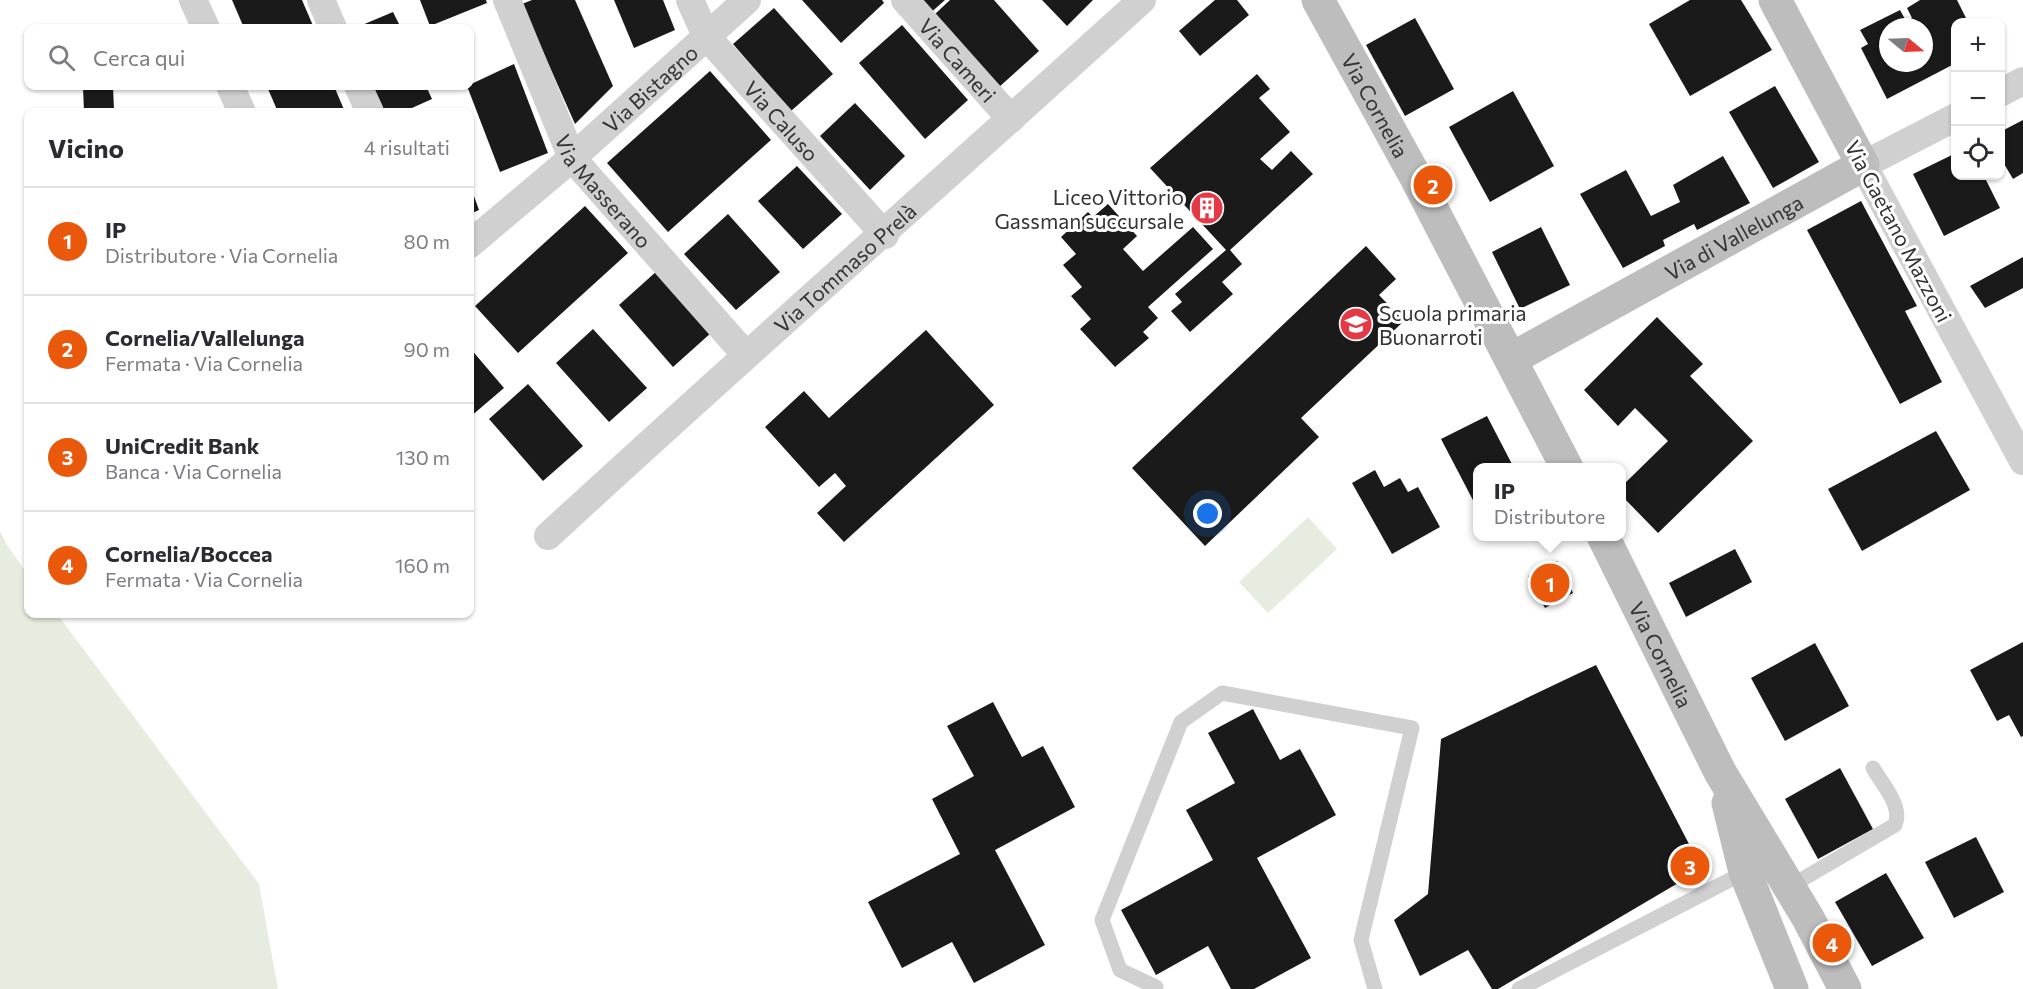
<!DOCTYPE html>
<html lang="it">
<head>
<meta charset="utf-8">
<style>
	:root { --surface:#fff; --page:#f7f7f7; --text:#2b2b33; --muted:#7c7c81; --line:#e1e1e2; --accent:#ea580c }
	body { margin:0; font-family:Commissioner,sans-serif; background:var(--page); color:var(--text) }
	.controls { position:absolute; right:18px; top:18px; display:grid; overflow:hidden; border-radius:12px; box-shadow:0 2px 4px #0004 }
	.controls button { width:54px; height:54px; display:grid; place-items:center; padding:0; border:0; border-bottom:2px solid var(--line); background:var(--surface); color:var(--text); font:30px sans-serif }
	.compass { position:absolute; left:1879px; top:18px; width:54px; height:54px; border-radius:50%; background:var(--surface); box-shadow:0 2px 4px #0004; rotate:109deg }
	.you { position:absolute; left:1208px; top:514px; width:21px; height:21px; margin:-15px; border:4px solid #fff; border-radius:50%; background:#1a73e8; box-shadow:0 0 0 9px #1a73e833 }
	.badge { display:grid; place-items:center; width:39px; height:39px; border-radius:50%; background:var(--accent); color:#fff; font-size:20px; font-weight:700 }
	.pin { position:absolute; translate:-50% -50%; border:3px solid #fff; box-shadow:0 2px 6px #0006 }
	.popup { position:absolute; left:1473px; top:463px; width:153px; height:78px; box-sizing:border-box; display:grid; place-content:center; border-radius:12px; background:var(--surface); filter:drop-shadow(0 2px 4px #0005); font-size:20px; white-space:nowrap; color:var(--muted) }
	.popup b { font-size:22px; color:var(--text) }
	.popup::after { content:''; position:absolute; left:50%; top:100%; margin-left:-12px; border:12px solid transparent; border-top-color:var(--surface) }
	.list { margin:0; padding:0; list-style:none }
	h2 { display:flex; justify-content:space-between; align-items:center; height:78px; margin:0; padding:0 24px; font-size:26px }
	h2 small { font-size:20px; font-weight:400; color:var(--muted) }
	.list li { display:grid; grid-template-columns:39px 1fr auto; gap:18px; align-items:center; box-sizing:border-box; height:108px; padding:0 24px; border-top:2px solid var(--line) }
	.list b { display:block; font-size:22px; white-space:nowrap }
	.list p { margin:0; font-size:20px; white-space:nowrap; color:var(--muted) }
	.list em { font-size:20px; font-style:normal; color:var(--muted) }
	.icon { flex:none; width:33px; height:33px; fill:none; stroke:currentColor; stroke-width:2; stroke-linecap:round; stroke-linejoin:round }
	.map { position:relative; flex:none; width:2023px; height:989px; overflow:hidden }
	.search { position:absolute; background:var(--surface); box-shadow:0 2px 4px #0004; left:24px; top:24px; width:450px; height:66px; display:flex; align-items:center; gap:15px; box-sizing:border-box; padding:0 21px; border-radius:12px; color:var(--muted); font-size:22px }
	.panel { position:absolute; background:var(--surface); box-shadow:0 2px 4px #0004; left:24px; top:108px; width:450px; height:510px; border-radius:12px }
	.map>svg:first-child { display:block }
</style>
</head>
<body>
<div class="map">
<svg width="2023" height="989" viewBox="0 0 2023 989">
	<rect width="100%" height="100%" fill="#fff"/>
	<g fill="#e6ecdf">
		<polygon points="1308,517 1337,549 1268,613 1239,582"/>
		<polygon points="0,531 7,545 28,575 28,614 57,614 259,884 278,989 0,989"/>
	</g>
	<g fill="#1a1a1a" fill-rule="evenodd">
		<polygon points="232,0 302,0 314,28 244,28"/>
		<polygon points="420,0 486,0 487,3 430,26"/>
		<polygon points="532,0 575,0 613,86 575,124 522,4"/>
		<polygon points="614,0 663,0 675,30 634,48"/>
		<polygon points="802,0 882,0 884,3 841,43"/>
		<polygon points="913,0 945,0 927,16"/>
		<polygon points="950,0 994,0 1039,51 998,88 933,16"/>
		<polygon points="1042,0 1093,0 1067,26"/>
		<polygon points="1215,0 1237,0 1249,15 1200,56 1179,31"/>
		<polygon points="1690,0 1741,0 1772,50 1690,96 1649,24"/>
		<path d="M 1920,0 L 1957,0 L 1968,22 L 1956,22 L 1956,63 L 1887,99 L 1861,48 L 1868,44 L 1860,30 L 1900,10 L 1906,21 L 1912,18 L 1907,8 ZM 1888,27 L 1924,27 L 1924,63 L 1888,63 Z"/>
		<polygon points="774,8 833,74 791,111 733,44"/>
		<polygon points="393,12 401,28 355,28"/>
		<polygon points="1415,18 1454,89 1405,116 1366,45"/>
		<polygon points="902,25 968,100 925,139 859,63"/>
		<polygon points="514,64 548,153 500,172 467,86"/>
		<polygon points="710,71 771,140 668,232 607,163"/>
		<polygon points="1257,74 1270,89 1259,98 1290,132 1260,159 1272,170 1291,151 1313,174 1230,250 1242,264 1222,282 1233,294 1190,332 1171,311 1182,302 1175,294 1226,250 1150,168"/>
		<polygon points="113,86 114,110 141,109 141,112 84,112 83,87"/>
		<polygon points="277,86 334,86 345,112 278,112 268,89"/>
		<polygon points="373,86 426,86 432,99 403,112 385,112"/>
		<polygon points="1775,86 1819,162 1773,188 1729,112"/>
		<polygon points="1513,91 1554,166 1490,202 1449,127"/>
		<polygon points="855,103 905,156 870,190 820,136"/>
		<polygon points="2023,120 2023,173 2013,179 2000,157 2000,132"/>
		<polygon points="1956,153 1956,176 1984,176 2000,208 1944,236 1913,174"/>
		<polygon points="1723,156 1750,203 1697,230 1694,224 1663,240 1665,246 1623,268 1580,194 1626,170 1651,216 1680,202 1673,185"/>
		<polygon points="797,166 842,214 803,249 758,201"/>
		<polygon points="470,185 479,210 470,214"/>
		<polygon points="1861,201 1917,306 1905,311 1942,382 1900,404 1807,230"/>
		<polygon points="1108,204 1137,236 1123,249 1143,271 1193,227 1213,249 1148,307 1158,318 1143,332 1149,338 1115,367 1080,329 1091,319 1071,296 1082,287 1063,265 1076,254 1061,237 1088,212 1093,217"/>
		<polygon points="585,206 628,253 518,353 475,306"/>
		<polygon points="728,214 780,272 736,310 684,254"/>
		<polygon points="1541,227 1570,285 1520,309 1492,252"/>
		<polygon points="1366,246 1396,279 1379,295 1404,321 1301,418 1319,437 1205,546 1132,468"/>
		<polygon points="2023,257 2023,288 1985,308 1970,286"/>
		<polygon points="658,270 712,332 673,367 619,305"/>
		<polygon points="1657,317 1703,364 1690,376 1753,441 1658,533 1622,496 1622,486 1668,441 1635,408 1618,426 1584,390"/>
		<polygon points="593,329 647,388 609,422 556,363"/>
		<polygon points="926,330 994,405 844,542 817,513 846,486 835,473 819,487 765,427 804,391 829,418"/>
		<polygon points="470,348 504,388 470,417"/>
		<polygon points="528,384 583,446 543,481 489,419"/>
		<polygon points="1487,416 1514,468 1478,468 1478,503 1475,504 1441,439"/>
		<polygon points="1936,431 1970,490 1862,551 1828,489"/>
		<polygon points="1375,470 1384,487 1400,478 1408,492 1418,487 1440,527 1392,554 1352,483"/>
		<polygon points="1735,549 1752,582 1686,617 1669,583"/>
		<polygon points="1557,561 1573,593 1545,608 1528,576"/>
		<polygon points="2023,642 2023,736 2021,737 2009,715 1997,721 1970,670"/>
		<polygon points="1815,643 1849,706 1785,741 1751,678"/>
		<polygon points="1596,665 1702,869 1498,989 1492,989 1468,950 1420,976 1394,920 1428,894 1441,739"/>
		<polygon points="993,702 1022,757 1043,746 1075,807 995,850 1045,945 974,983 952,942 902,968 868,902 960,854 932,799 974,776 947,726"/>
		<polygon points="1253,709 1280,760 1300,749 1336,815 1257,858 1311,958 1254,989 1231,989 1208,946 1156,975 1121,910 1213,860 1186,810 1235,783 1208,733"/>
		<polygon points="1840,768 1873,829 1818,859 1785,799"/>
		<polygon points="1976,837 2004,892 1954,918 1925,862"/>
		<polygon points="1886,873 1924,938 1872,966 1835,902"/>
	</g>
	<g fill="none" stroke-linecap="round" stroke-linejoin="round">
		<g stroke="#d0d0d0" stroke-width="15">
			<path d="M 1789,887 L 1895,825 C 1903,806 1882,784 1873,768"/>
			<polyline points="1156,987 1120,970 1102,920 1181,722 1222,693 1412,728 1361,940 1375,989"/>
			<polyline points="1519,989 1745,872"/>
		</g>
		<g stroke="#d0d0d0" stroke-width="28">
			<polyline points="193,0 206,28"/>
			<polyline points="321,0 333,28"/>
			<path id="s1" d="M 507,0 L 572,158 L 745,354"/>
			<path id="s2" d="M 690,0 L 706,36 L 885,235"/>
			<path id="s3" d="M 905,0 L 1011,119"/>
			<polyline points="230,86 242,112"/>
			<polyline points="358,86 370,112"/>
			<polyline points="2000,93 2023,81"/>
			<polyline points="1956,117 1863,165 2023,461"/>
			<path id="s4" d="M 470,244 L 572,158 L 747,0"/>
			<path id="s5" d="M 548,536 C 744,355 945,179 1142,0"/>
		</g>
		<g stroke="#bdbdbd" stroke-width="33">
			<path id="s6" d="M 1318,0 L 1414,174 L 1567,468"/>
			<path id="s7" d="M 1511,359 L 1863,165 L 1775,0"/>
			<path id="s8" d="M 1603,536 L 1720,772 L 1808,918 L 1845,989"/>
			<polyline points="1728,803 1745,872 1792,989"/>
		</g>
	</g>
	<defs>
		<g id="building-disc" transform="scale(1.725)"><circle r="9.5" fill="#e63946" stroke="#fff"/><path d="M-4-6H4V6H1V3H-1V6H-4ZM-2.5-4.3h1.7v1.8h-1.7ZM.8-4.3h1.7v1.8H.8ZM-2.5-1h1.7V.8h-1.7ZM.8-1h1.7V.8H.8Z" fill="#fff"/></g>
		<g id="school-disc" transform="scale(1.725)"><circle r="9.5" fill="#e63946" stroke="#fff"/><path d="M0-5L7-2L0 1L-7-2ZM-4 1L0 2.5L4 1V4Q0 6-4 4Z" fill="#fff"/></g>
	</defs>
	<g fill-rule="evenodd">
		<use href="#building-disc" x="1207" y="208"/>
		<use href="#school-disc" x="1356" y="324"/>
	</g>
	<g text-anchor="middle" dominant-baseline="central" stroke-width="6" stroke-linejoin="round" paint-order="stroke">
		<g font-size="21" fill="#333" stroke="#fff">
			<text stroke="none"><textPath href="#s3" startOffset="80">Via Cameri</textPath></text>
			<text stroke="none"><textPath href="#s4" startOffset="238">Via Bistagno</textPath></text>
			<text stroke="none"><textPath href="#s6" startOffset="120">Via Cornelia</textPath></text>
			<text stroke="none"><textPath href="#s2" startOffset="153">Via Caluso</textPath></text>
			<text stroke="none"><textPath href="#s1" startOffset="216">Via Masserano</textPath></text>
			<text transform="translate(1899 231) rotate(62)">Via Gaetano Mazzoni</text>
			<text stroke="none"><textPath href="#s7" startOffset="254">Via di Vallelunga</textPath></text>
			<text stroke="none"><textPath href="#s5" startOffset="400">Via Tommaso Prelà</textPath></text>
			<text stroke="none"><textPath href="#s8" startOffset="132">Via Cornelia</textPath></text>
		</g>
		<g font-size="21" fill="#333" stroke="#fff" text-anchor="end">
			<text x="1184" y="196">Liceo Vittorio<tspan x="1184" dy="24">Gassman succursale</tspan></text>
			<text x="1379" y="312" text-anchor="start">Scuola primaria<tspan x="1379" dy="24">Buonarroti</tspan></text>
		</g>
	</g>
</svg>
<div class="controls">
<button>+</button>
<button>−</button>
<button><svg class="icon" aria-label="locate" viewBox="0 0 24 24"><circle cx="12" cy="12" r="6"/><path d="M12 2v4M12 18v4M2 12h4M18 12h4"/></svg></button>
</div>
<svg class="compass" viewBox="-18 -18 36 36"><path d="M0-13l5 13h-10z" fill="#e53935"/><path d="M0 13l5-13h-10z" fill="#7c7c81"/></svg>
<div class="you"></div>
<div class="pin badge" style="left:1550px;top:583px">1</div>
<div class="popup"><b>IP</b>Distributore</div>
<div class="pin badge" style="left:1433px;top:185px">2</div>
<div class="pin badge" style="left:1690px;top:866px">3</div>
<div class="pin badge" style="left:1832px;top:943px">4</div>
<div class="search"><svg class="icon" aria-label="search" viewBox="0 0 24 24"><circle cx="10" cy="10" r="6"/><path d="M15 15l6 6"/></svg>Cerca qui</div>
<section class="panel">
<h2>Vicino<small>4 risultati</small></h2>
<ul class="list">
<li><span class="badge">1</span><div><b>IP</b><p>Distributore · Via Cornelia</p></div><em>80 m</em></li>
<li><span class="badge">2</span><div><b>Cornelia/Vallelunga</b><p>Fermata · Via Cornelia</p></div><em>90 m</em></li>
<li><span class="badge">3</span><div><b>UniCredit Bank</b><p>Banca · Via Cornelia</p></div><em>130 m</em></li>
<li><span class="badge">4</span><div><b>Cornelia/Boccea</b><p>Fermata · Via Cornelia</p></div><em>160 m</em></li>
</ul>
</section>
</div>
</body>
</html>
